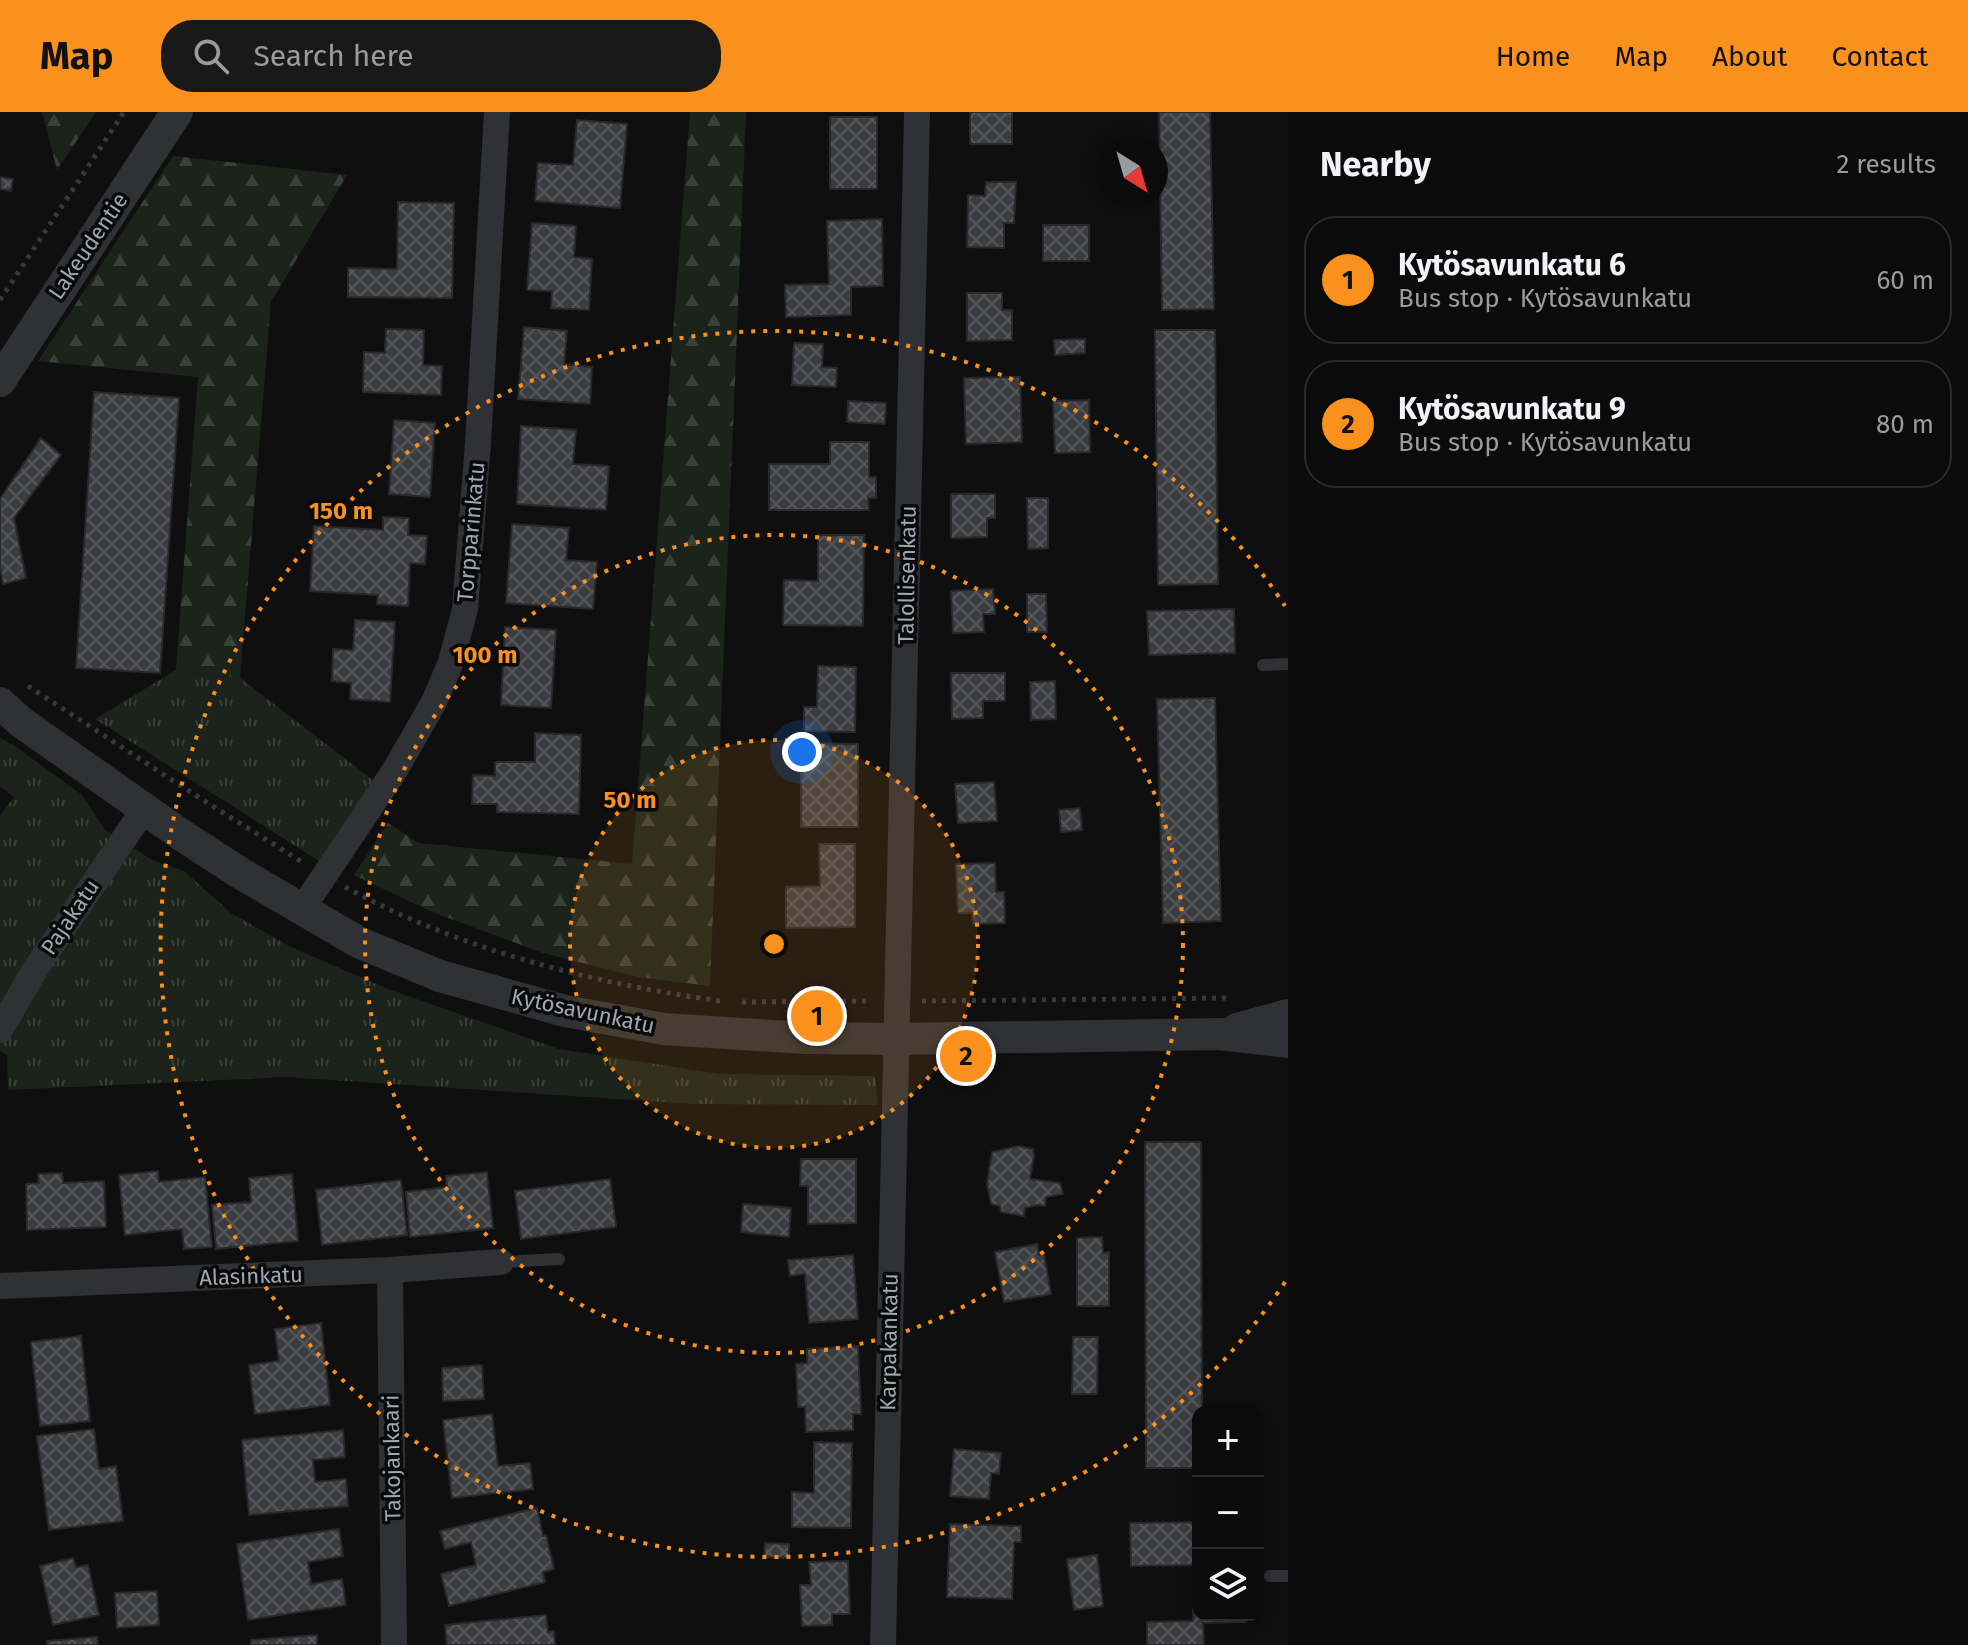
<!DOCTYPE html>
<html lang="en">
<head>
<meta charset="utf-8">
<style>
	:root { --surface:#0b0b0c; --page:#19191a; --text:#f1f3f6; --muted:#9a9b9d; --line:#2b2b2d; --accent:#fa911d }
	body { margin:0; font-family:"Fira Sans",sans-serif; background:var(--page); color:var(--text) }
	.controls { position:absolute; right:24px; bottom:24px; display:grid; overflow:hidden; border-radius:16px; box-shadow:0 4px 12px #0003 }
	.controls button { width:72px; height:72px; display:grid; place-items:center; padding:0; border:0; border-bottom:2px solid var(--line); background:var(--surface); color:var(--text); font:40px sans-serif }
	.compass { position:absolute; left:1096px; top:24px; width:72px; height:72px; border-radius:50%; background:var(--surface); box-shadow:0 4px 12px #0003; rotate:143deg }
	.you { position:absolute; left:802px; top:640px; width:28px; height:28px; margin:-20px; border:6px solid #fff; border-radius:50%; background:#1a73e8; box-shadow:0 0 0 12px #1a73e833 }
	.badge { display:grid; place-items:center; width:52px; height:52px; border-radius:50%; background:var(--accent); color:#111; font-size:26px; font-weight:700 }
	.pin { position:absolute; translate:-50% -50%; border:4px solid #fff; box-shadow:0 2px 8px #0006 }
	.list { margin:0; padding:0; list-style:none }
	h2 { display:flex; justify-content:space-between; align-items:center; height:104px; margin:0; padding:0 32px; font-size:34px }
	h2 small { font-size:26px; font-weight:400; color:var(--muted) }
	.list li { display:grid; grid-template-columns:52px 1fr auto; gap:24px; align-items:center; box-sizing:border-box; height:128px; margin:0 16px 16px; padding:0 16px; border:2px solid var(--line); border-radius:32px }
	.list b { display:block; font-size:30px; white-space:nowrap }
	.list p { margin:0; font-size:26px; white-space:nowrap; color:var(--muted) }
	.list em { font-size:26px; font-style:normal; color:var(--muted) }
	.icon { flex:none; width:44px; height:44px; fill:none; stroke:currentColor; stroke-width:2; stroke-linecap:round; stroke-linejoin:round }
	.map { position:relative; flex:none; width:1288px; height:1533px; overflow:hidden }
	header { display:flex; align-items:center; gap:48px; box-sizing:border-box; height:112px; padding:0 40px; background:var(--accent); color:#111 }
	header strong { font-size:38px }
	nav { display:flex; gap:44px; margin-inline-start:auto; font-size:28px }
	.search { width:560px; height:72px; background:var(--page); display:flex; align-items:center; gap:20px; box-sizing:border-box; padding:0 28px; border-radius:32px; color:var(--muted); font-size:30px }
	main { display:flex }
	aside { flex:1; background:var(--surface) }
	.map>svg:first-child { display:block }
</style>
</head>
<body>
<header>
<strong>Map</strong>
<div class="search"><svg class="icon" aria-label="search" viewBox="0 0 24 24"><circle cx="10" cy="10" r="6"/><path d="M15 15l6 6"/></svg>Search here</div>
<nav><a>Home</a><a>Map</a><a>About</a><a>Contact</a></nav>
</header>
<main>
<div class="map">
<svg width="1288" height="1533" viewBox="0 0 1288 1533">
	<defs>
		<pattern id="grass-tufts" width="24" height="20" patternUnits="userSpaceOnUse" patternTransform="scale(2)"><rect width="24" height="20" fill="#1b231b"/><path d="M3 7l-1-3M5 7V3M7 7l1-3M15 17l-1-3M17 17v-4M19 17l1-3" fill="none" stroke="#39403a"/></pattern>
		<pattern id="forest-firs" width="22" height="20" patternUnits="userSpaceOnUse" patternTransform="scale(2)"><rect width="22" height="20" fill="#1b231b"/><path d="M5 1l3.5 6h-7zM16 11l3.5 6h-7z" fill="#39403a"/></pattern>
		<pattern id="building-cross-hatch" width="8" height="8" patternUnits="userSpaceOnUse" patternTransform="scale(2)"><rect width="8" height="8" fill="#3b3d40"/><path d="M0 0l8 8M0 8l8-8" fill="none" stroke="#545659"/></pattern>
	</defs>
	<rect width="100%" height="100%" fill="#0f0f10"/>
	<g fill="url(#grass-tufts)">
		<polygon points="176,558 240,566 373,668 319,749 95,607"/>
		<polygon points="0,626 15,634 82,683 104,717 152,748 184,759 231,801 291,835 388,877 559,937 719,962 875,964 878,993 694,992 286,965 8,978 7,943 0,939 0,704 14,685 0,674"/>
	</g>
	<g fill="url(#forest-firs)">
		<polygon points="42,0 96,0 57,58"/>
		<polygon points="690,0 746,0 710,874 638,865 543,841 432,800 354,763 388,711 419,731 632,752"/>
		<polygon points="173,44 347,63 271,190 240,566 176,558 198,265 38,249"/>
	</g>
	<g fill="url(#building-cross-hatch)" stroke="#29292c" stroke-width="2">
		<rect x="970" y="0" width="42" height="32"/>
		<polygon points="1159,0 1210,0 1214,197 1162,198"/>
		<rect x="830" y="5" width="47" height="72"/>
		<polygon points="577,8 627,12 620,96 535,89 538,51 573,53"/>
		<polygon points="0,65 13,67 11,79 0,77"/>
		<polygon points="986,70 1016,70 1014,111 1004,111 1004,136 967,135 968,83 985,84"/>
		<polygon points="398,90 454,91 452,186 348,185 348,156 397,157"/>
		<polygon points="882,107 883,174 851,175 851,203 786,205 785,173 829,172 827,109"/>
		<polygon points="532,111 576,114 574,145 592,147 589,198 551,196 552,179 527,178"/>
		<rect x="1043" y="113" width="46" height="36"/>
		<polygon points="967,181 1002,181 1002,198 1012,198 1012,228 967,229"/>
		<polygon points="524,215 567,219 564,252 592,255 590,292 518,287"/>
		<polygon points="386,217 424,218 423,253 442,254 441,283 363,280 364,240 385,241"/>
		<polygon points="1155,218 1215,218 1218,472 1158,473"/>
		<polygon points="1085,227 1085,241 1055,243 1054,228"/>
		<polygon points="794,231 823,232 822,255 837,256 836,275 792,273"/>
		<polygon points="1020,265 1022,330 966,332 964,266"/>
		<polygon points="94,280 179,286 160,561 76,556"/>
		<polygon points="1089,288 1090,340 1055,341 1053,289"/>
		<polygon points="848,289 886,291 885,312 847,310"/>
		<polygon points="394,308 435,311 430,385 389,382"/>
		<polygon points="521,314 576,318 573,352 609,354 606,398 517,392"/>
		<polygon points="41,326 61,343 14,406 26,466 3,472 0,456 0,387"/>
		<polygon points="830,330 869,330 869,365 876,365 876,386 868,386 869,398 769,398 769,352 830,352"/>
		<polygon points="951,382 995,382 995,406 987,406 987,425 951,426"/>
		<polygon points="1027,386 1048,386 1048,436 1028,437"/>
		<polygon points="383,405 409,406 408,423 427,424 425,452 410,451 408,494 377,492 378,483 310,479 314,414 383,418"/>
		<polygon points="512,412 569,416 566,448 597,450 593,497 506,491"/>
		<polygon points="818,423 864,423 863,514 783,513 784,468 818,469"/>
		<polygon points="993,477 995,502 983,502 984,520 953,521 951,479"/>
		<polygon points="1027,482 1046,482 1047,520 1027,520"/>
		<polygon points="1234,497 1235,541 1149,543 1147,499"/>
		<polygon points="355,508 395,510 390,590 350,587 351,571 332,569 333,537 353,538"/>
		<polygon points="505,515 556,518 551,596 501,593"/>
		<polygon points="818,554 856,555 855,620 804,619 804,595 817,595"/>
		<polygon points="951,561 1005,561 1005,589 983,589 983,606 952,607"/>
		<polygon points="1055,569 1056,607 1031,608 1030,570"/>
		<polygon points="1215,586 1221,809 1163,811 1157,587"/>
		<polygon points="535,621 581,623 579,702 497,700 497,692 472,692 473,663 495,664 495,650 535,650"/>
		<polygon points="801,631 858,632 858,715 801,715"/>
		<polygon points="994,670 997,709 958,711 955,672"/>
		<polygon points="1080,696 1082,718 1061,720 1059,698"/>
		<polygon points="819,732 855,732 855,815 786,816 786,775 820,774"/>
		<polygon points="995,751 996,780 1004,780 1005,811 973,812 972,801 958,801 956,752"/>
		<polygon points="1145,1030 1201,1030 1202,1299 1198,1299 1198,1356 1146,1356"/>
		<polygon points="1018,1034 1033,1037 1034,1044 1030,1067 1060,1071 1063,1082 1046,1085 1045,1094 1037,1093 1025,1096 1024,1104 1001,1100 1000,1094 991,1092 987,1072 992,1040"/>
		<polygon points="801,1047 856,1047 856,1111 808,1112 808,1074 800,1074"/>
		<polygon points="158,1059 159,1070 205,1065 212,1135 184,1137 182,1117 125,1123 119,1063"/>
		<polygon points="487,1060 493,1116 410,1125 406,1080 447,1075 446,1064"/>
		<polygon points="62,1061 63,1071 104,1069 106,1115 27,1118 26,1072 39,1071 38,1062"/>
		<polygon points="292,1062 298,1129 216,1137 212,1093 251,1090 249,1066"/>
		<polygon points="610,1067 616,1115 521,1127 515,1079"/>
		<polygon points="401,1068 407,1123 322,1133 316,1078"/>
		<polygon points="743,1092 791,1096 789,1125 741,1120"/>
		<polygon points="1102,1125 1103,1141 1109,1140 1109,1194 1077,1194 1077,1126"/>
		<polygon points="1037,1132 1039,1143 1044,1142 1051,1182 1004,1190 995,1140"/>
		<polygon points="853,1143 858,1207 809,1211 805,1162 790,1164 788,1148"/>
		<polygon points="321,1211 330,1293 255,1302 249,1253 279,1249 275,1217"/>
		<polygon points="81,1224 90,1309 40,1314 31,1230"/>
		<polygon points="1073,1225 1098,1225 1097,1282 1072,1282"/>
		<polygon points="858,1234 861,1302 853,1302 853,1318 806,1320 805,1295 798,1295 796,1252 807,1251 807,1237"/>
		<polygon points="482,1253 484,1287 443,1289 442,1256"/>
		<polygon points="492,1302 498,1354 530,1351 533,1377 452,1386 443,1308"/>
		<polygon points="94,1317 99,1357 116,1354 123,1409 49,1418 37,1324"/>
		<polygon points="343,1318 345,1345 313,1348 315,1370 346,1367 348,1394 249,1403 242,1328"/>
		<polygon points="814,1330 852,1331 851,1416 792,1415 792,1380 814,1381"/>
		<polygon points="954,1337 1001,1341 999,1362 991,1361 989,1387 950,1384"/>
		<polygon points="537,1396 543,1424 546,1423 554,1457 543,1460 545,1470 449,1494 441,1462 476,1453 471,1430 445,1437 440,1419"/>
		<polygon points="1198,1410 1198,1453 1131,1454 1130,1411"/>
		<polygon points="950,1412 1021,1414 1021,1430 1014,1430 1012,1487 947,1485"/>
		<polygon points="339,1417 343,1444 308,1450 311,1472 342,1467 346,1493 248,1508 237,1432"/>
		<polygon points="765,1431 789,1432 789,1446 764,1445"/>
		<polygon points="1097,1443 1103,1494 1074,1498 1067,1447"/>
		<polygon points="73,1446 76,1455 88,1453 99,1503 53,1513 40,1454"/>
		<polygon points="848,1449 850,1502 832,1502 832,1513 802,1514 800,1473 811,1473 809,1450"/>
		<polygon points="157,1479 159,1513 117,1516 115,1481"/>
		<polygon points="1193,1490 1198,1490 1198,1503 1246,1503 1246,1510 1203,1511 1204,1533 1147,1533 1147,1510 1193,1509"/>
		<polygon points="546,1503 548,1520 554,1519 555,1533 447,1533 445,1513"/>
		<polygon points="317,1523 317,1533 251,1533 251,1528"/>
		<polygon points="97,1525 98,1533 47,1533 47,1529"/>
	</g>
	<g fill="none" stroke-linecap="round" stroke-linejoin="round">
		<g stroke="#36383c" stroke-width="5" stroke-dasharray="4 6" stroke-linecap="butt">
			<polyline points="0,188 124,0"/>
			<polyline points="28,574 206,690 302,750"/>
			<path d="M 345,775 C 461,838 591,871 720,889"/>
			<polyline points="922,889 1232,886"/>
			<polyline points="742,890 872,889"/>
		</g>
		<g stroke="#303135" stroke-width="12">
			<polyline points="1263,553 1288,552"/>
			<polyline points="501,1150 559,1147"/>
			<polyline points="1270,1464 1288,1464"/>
		</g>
		<g stroke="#303135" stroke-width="26">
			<polyline points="302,797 395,658 434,590 451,550 465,497 478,331 497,0"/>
			<polyline points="0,918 36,856 145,696"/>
			<polyline points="390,1158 394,1533"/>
			<polyline points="0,1174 390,1158 501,1150"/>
			<polyline points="883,1533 917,0"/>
		</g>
		<g stroke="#303135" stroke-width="32">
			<polyline points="0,269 177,0"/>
			<polyline points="0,591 21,610 183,724 240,761 360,831 440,864 565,899 664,917 805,926 896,927 1219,922 1288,930"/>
			<polyline points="1237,917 1288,903"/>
		</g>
	</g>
	<circle cx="774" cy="832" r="204" fill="#fa911d" fill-opacity=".12"/>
	<g fill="none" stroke="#fa911d" stroke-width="4" stroke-dasharray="4 8">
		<circle cx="774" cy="832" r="204"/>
		<circle cx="774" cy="832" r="409"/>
		<path d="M1285 1170A613 613 0 1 1 1285 494"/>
	</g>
	<g text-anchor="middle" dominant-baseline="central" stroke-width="7" stroke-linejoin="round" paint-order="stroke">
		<g font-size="22" fill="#9fa7b2" stroke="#0a0a0b">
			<text transform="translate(88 134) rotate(-56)">Lakeudentie</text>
			<text transform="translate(471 420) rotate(-85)">Torpparinkatu</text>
			<text transform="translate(907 463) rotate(-89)">Talollisenkatu</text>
			<text transform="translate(70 805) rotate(-56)">Pajakatu</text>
			<text transform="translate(583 899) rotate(12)">Kytösavunkatu</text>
			<text transform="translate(251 1164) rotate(-2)">Alasinkatu</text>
			<text transform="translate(889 1230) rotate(-89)">Karpakankatu</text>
			<text transform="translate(392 1346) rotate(-91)">Takojankaari</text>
		</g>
	</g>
	<circle cx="774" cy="832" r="12" fill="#fa911d" stroke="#0a0a0b" stroke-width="4"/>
	<g font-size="24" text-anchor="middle" font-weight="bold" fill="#fa911d" stroke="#0a0a0b" stroke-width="7" stroke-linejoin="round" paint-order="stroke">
		<text x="341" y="407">150 m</text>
		<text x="485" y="551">100 m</text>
		<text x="630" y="696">50 m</text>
	</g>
</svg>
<div class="controls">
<button>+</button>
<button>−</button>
<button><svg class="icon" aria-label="layers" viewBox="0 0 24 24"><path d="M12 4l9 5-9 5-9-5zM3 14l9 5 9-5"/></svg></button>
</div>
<svg class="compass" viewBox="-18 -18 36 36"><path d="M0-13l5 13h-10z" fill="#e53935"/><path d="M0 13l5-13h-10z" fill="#9a9b9d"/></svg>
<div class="you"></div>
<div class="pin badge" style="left:817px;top:904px">1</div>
<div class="pin badge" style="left:966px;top:944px">2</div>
</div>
<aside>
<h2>Nearby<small>2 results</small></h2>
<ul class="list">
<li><span class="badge">1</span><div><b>Kytösavunkatu 6</b><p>Bus stop · Kytösavunkatu</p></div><em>60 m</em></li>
<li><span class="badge">2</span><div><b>Kytösavunkatu 9</b><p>Bus stop · Kytösavunkatu</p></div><em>80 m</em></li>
</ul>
</aside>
</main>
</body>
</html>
